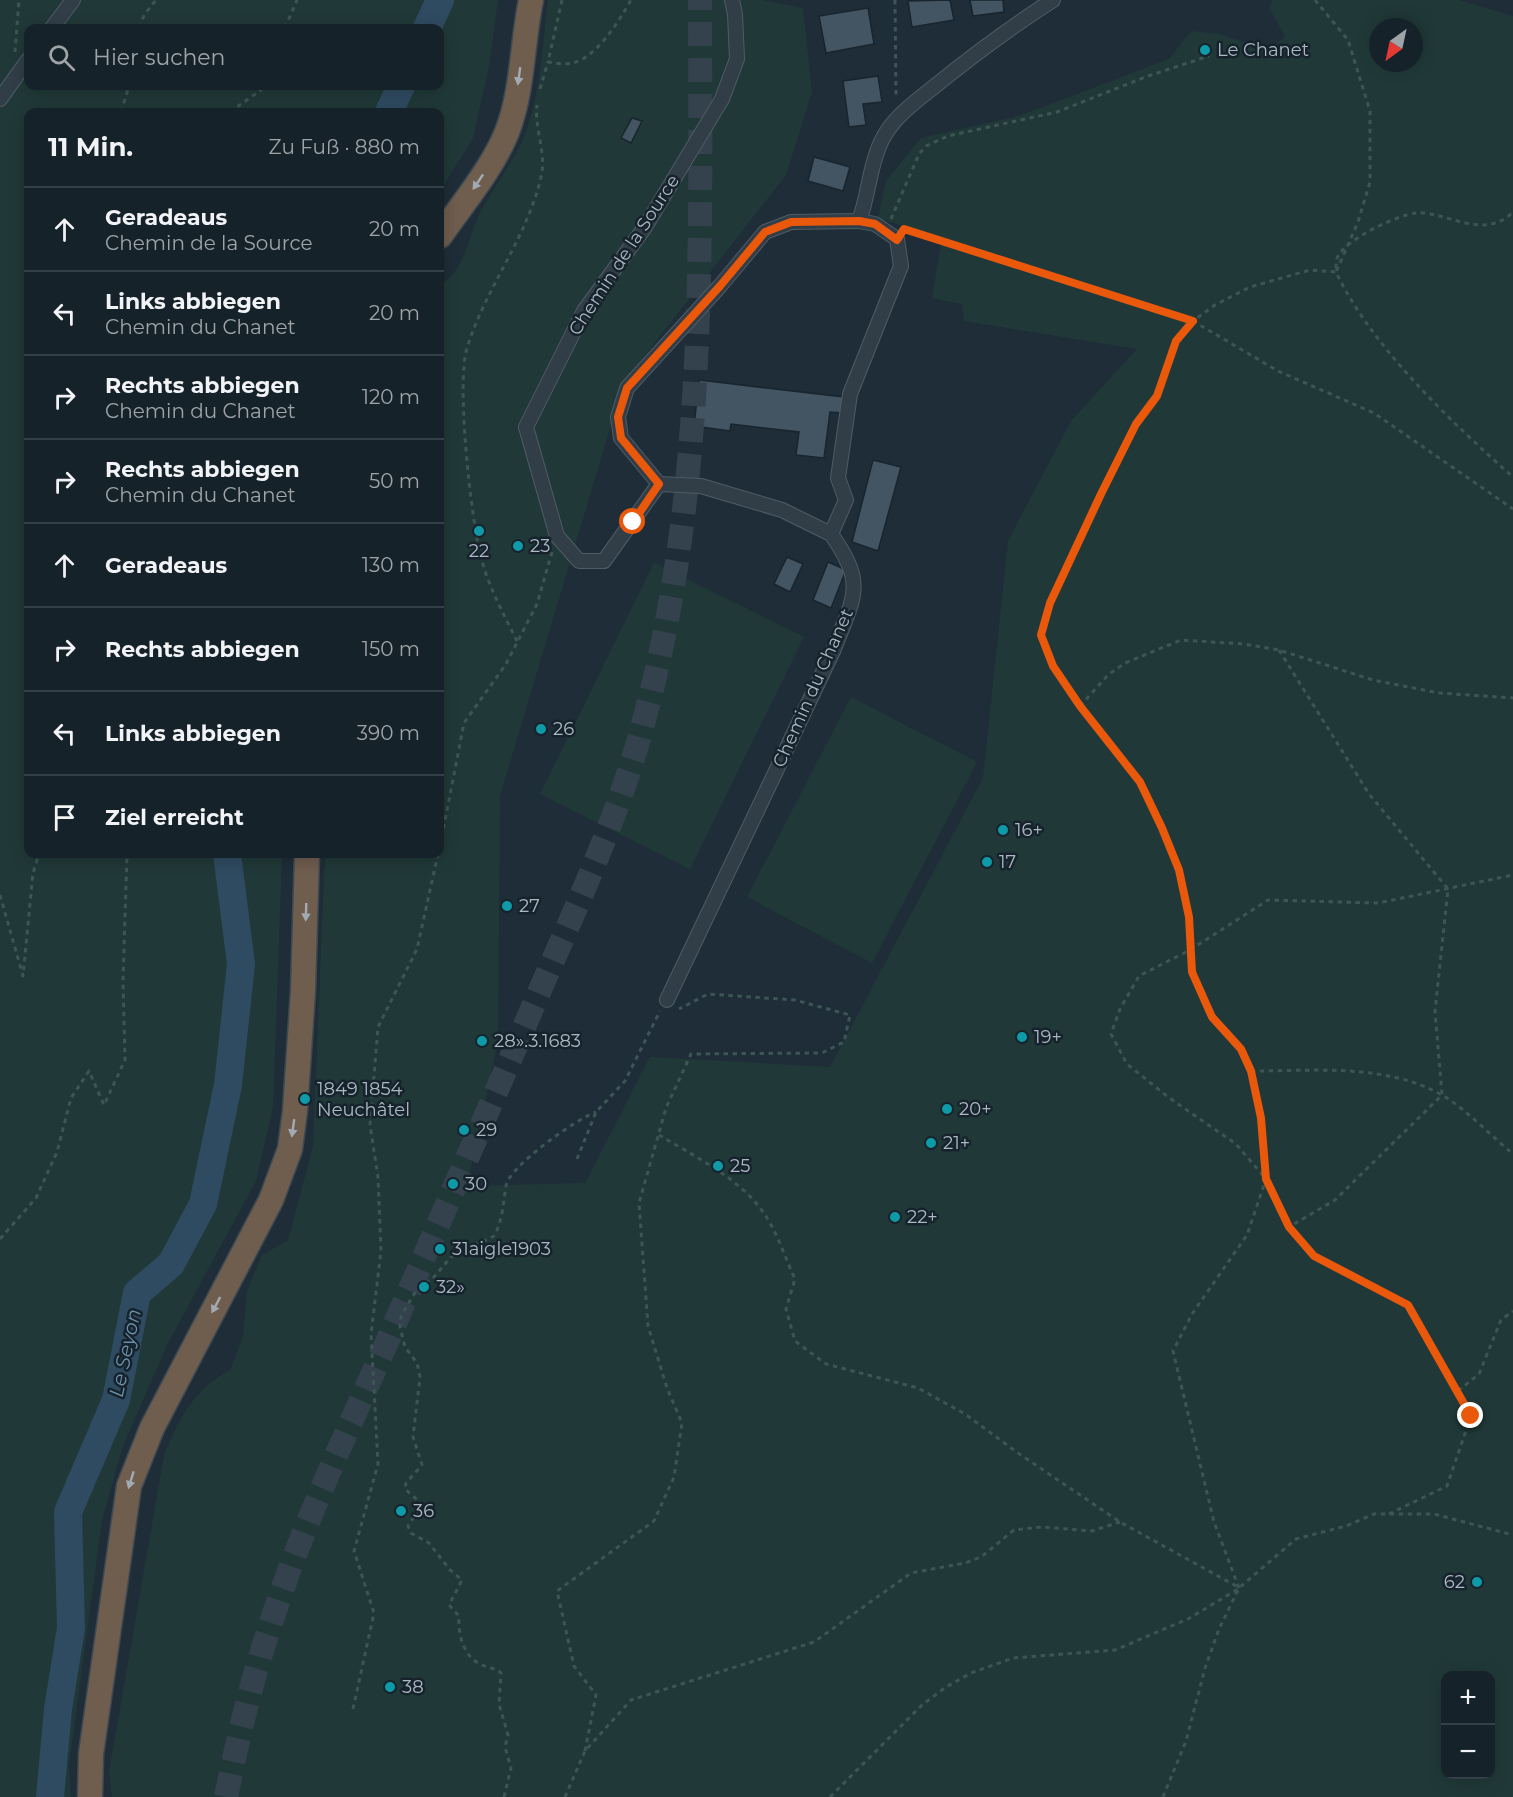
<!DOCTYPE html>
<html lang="de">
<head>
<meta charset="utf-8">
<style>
	:root { --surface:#16222a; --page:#1f2a32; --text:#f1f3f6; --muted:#9ea4a8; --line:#353f47 }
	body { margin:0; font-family:Montserrat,sans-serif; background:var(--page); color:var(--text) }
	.controls { position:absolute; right:18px; bottom:18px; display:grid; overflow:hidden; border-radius:12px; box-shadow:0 3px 15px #0003 }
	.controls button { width:54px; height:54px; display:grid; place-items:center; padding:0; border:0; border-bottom:2px solid var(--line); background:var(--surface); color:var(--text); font:30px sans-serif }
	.compass { position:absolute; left:1369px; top:18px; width:54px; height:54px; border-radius:50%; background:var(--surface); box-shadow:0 3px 15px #0003; rotate:213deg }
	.stop { position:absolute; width:18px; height:18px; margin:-14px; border:4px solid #ea580c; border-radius:50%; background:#fff }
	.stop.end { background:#ea580c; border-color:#fff; box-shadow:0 2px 6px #0008 }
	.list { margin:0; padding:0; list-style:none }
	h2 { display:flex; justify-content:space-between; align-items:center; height:78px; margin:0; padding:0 24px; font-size:26px }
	h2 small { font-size:20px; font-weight:400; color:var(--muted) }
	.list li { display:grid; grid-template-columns:39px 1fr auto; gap:18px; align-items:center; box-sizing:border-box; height:84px; padding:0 24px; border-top:2px solid var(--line) }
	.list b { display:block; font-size:22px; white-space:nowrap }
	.list p { margin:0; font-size:20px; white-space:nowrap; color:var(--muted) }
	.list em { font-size:20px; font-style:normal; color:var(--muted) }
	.icon { flex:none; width:33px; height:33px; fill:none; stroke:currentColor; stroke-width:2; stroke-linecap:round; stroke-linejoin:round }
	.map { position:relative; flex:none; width:1513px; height:1797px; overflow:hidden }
	.search { position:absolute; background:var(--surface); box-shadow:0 3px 15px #0003; left:24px; top:24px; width:420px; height:66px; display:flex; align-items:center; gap:15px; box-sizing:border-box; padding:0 21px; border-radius:12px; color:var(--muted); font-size:22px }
	.panel { position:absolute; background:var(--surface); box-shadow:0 3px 15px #0003; left:24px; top:108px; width:420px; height:750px; border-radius:12px }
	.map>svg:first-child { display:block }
</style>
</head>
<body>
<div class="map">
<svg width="1513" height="1797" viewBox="0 0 1513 1797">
	<rect width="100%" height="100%" fill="#1e2d38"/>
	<g fill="#203938" fill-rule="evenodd">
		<path d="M 0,0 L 498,0 L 489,66 L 473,138 L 440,191 L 440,112 L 28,112 L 28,854 L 282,854 L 273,1107 L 256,1181 L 167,1345 L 123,1446 L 102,1520 L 69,1765 L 71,1797 L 0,1797 ZM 28,28 L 440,28 L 440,86 L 28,86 Z"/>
		<path d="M 548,0 L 763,0 L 803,8 L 812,92 L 786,175 L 624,382 L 500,796 L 498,1041 L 467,1186 L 585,1183 L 650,1057 L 830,1067 L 983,778 L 1008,541 L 1071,421 L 1137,349 L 964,321 L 962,304 L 932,298 L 941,244 L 1125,298 L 878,218 L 886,181 L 921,138 L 1022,115 L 1169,59 L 1191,31 L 1220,34 L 1269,51 L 1285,36 L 1269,8 L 1273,0 L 1459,0 L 1513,16 L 1513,1797 L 112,1797 L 109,1772 L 164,1455 C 179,1419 194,1389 230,1370 L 243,1336 L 247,1291 L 262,1255 L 288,1240 L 313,1146 L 325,854 L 440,854 L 440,286 C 468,265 466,241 481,211 C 496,182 519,155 529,123 C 541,83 543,41 548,0 ZM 1378,27 L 1414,27 L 1414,63 L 1378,63 ZM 1446,1676 L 1490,1676 L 1490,1774 L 1446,1774 Z"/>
		<polygon points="654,563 804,637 690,869 540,794"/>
		<polygon points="851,697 977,762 872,963 747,897"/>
	</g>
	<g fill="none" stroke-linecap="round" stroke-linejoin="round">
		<g stroke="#2f4b61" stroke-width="28">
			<polyline points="427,28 440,0"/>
			<polyline points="389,112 401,86"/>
			<polyline points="50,1797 58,1709 71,1628 68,1512 116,1400 137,1293 171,1264 203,1204 228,1085 241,964 227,854"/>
		</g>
	</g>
	<g fill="#435462" stroke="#19252e" stroke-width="1.5">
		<polygon points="950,0 954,20 912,27 908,1"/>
		<polygon points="970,0 1003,0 1004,12 973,16"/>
		<polygon points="868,8 874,44 826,53 819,16"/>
		<polygon points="878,76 882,102 863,104 866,125 849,127 843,81"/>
		<polygon points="632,118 642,121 631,143 621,138"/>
		<polygon points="814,157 850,167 843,191 808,181"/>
		<polygon points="699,380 844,397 843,413 830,412 824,458 796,455 799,432 731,424 730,431 694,426"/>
		<polygon points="873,460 901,467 878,551 852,542"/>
		<polygon points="787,557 803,564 790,592 774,584"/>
		<polygon points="828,562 846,570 831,608 813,600"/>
	</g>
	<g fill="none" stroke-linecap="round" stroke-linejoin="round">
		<path stroke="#33424d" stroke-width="24" stroke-dasharray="24 12" stroke-linecap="butt" d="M 226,1797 C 237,1742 250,1686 268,1632 C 300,1530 347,1432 390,1335 C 439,1222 489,1109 537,997 C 576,907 618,818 643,724 C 708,488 700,242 700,0"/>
		<g stroke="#4f5c66" stroke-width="16">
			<g id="street">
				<polyline points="732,0 735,14 737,59 722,99 645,227 584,311 526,427 557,536 579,561 604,561 659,484 701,486 782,510 831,534"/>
				<polyline points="52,28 73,0"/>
				<polyline points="0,99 28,60"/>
				<path d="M 659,484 L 621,438 L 618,417 L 627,388 L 720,286 L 765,232 L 791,222 L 859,221 C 869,195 869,167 881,142 C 892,118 915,102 935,86 C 973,55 1011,27 1053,0"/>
				<path d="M 667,1000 L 834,649 C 854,596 867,585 831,534 L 846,500 L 838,478 L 850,394 L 901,266 L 897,239 L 875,224 L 859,221"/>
			</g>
		</g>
		<g stroke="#3c4952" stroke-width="27">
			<g id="highway">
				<path d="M 440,236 C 463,203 492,169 507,132 C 523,91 522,43 531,0"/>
				<polyline points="90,1797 91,1754 129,1486 152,1428 271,1200 290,1149 295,1111 303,991 307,854"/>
			</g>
		</g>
		<g stroke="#3d5555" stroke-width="3" stroke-dasharray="4.5 4.5" stroke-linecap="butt">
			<path d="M 562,0 L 548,62 C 555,63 566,65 573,63 C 597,57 619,21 631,0"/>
			<polyline points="895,0 896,99"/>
			<path d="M 1315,0 L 1348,40 L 1370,111 L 1370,182 L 1358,222 L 1336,272 C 1371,346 1451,422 1513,477"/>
			<polyline points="140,28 144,15 156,0"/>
			<polyline points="285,28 297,0"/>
			<polyline points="15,52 19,0"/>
			<polyline points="540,89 548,62"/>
			<polyline points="121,112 129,86"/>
			<polyline points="230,112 261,90 263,86"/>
			<polyline points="891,219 919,154 926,146 948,136 1057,112 1148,76 1209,56"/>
			<polyline points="910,230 1193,321 1278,371 1374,413 1513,509"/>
			<path d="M 517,641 C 504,615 488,586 481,557 C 471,520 456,383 467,348 C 485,289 527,238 541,177 C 547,154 534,128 537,105"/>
			<polyline points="1279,650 1369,794 1448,889 1435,1011 1442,1095 1335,1200 1289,1227"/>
			<polyline points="1080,706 1108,675 1125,663 1181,640 1244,644 1279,650 1373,680 1439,693 1513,698"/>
			<polyline points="440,846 464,723 506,664 537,604 552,552"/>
			<polyline points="0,895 23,976 33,873 39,854"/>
			<path d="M 1251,1071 C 1313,1071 1385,1063 1442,1095 C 1466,1109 1491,1136 1513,1154"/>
			<path d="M 659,1135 C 694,1156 739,1178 763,1212 C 777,1231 785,1258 795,1279 L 786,1309 L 795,1341 L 826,1364 L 918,1388 L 965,1414 L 1018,1453 L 1120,1522 L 1238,1587"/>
			<polyline points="577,1159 596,1112 625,1081 660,1011"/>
			<polyline points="0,1239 36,1198 57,1152 71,1098 89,1071 104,1105 125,1060 123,980 127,854"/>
			<polyline points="1458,1391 1479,1374 1501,1320 1513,1311"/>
			<polyline points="1389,1514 1447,1486 1471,1416 1408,1305 1314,1256 1289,1227 1266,1179 1236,1144 1168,1097 1127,1064 1111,1034 1120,1009 1139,976 1190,950 1268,900 1378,903 1513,875"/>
			<path d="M 1239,1588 L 1214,1522 L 1173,1351 L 1192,1314 L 1247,1235 L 1266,1179 L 1261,1118 L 1251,1071 L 1241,1049 L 1212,1017 L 1192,972 L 1189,917 L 1179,870 L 1162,828 L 1140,782 L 1080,706 L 1053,666 L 1041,635 L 1050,603 L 1102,494 L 1136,424 L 1157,396 L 1176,341 L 1193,321 L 1215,305 L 1250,287 L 1310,270 L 1336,272 C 1336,268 1336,262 1337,258 C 1344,240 1397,215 1416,213 C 1444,210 1483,242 1513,212"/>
			<polyline points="353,1709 374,1613 354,1551 378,1464 371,1334 381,1251 378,1177 370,1125 378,1027 417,949 438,854"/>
			<polyline points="585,1751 596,1695 574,1666 557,1591 654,1521 674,1477 682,1423 667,1388 648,1326 639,1203 666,1108 691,1054 822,1053 844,1042 850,1015 795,1000 708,994 679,1009"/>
			<path d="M 504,1797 L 511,1768 L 505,1747 L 508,1735 L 499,1704 L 501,1673 C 494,1667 486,1668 478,1663 C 462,1653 458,1633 459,1616 L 449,1605 L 462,1580 L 450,1570 L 429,1543 L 411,1533 L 408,1526 L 422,1504 L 405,1489 L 406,1483 L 422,1465 L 413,1437 L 420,1377 L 417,1363 L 405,1347 L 400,1327 L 401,1316 L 416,1291 L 434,1277 L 451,1257 L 494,1236 C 503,1220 503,1203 506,1186 C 509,1166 578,1118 596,1112"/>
			<polyline points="565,1797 585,1751 631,1700 814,1642 911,1573 965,1563 981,1557 1014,1530 1042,1527 1092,1531 1120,1522"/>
			<polyline points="830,1797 922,1705 946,1687 971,1673 1013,1658 1115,1650 1188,1619 1238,1589"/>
			<polyline points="1163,1797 1186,1741 1205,1668 1219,1629 1239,1588 1296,1539 1346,1526 1374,1514 1434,1514 1513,1535"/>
		</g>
		<use href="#street" stroke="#313e48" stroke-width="14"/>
		<use href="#highway" stroke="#6f5d4e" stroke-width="24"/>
	</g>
	<defs><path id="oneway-solid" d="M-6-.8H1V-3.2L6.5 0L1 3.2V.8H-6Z" transform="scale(1.5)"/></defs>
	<g fill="#a2abb3">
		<use href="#oneway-solid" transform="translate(519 76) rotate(98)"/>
		<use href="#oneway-solid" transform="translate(478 182) rotate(124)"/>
		<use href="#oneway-solid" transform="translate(306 912) rotate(92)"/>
		<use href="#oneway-solid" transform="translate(293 1128) rotate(98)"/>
		<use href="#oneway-solid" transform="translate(216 1305) rotate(118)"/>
		<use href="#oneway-solid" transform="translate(131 1480) rotate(107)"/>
	</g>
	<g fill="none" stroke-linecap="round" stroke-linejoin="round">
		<polyline stroke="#ea580c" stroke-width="8" points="633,522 659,484 621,438 618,417 627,388 720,286 765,232 791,222 859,221 875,224 897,240 904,229 1193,321 1176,341 1157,396 1136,424 1101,494 1050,603 1041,635 1053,666 1080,706 1140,782 1162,828 1179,870 1189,917 1192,972 1212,1017 1241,1049 1251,1071 1261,1118 1266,1179 1289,1227 1314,1256 1408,1305 1471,1416"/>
	</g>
	<g fill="#0f9aa8" stroke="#17232c" stroke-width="2">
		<circle cx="1205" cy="50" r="6"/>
		<circle cx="479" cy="531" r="6"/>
		<circle cx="518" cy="546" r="6"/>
		<circle cx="541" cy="729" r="6"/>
		<circle cx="1003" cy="830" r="6"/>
		<circle cx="987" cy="862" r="6"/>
		<circle cx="507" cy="906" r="6"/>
		<circle cx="1022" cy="1037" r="6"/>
		<circle cx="482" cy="1041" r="6"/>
		<circle cx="305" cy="1099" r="6"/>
		<circle cx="947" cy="1109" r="6"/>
		<circle cx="464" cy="1130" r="6"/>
		<circle cx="931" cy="1143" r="6"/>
		<circle cx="718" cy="1166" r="6"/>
		<circle cx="453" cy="1184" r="6"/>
		<circle cx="895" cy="1217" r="6"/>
		<circle cx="440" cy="1249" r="6"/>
		<circle cx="424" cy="1287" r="6"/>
		<circle cx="401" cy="1511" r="6"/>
		<circle cx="1477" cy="1582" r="6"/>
		<circle cx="390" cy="1687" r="6"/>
	</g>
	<g text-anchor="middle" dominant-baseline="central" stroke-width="5" stroke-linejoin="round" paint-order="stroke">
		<g font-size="18" fill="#abb9c5" stroke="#17232c" text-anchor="start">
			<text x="1217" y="50">Le Chanet</text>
			<text x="530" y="546">23</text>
			<text x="479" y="551" text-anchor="middle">22</text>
			<text x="553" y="729">26</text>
			<text x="1015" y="830">16+</text>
			<text x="999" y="862">17</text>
			<text x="519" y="906">27</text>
			<text x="1034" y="1037">19+</text>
			<text x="494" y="1041">28».3.1683</text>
			<text x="317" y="1089">1849 1854<tspan x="317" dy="21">Neuchâtel</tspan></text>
			<text x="959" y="1109">20+</text>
			<text x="476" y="1130">29</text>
			<text x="943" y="1143">21+</text>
			<text x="730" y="1166">25</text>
			<text x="465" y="1184">30</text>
			<text x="907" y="1217">22+</text>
			<text x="452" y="1249">31aigle1903</text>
			<text x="436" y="1287">32»</text>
			<text x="413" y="1511">36</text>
			<text x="1465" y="1582" text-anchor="end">62</text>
			<text x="402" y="1687">38</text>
		</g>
		<g font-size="18" fill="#abb9c5" stroke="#17232c">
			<text transform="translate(624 255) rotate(-57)">Chemin de la Source</text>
			<text transform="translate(813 688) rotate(-66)">Chemin du Chanet</text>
		</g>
		<g font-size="20" font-style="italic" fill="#6990ac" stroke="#17232c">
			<text transform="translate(125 1353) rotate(-78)">Le Seyon</text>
		</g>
	</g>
</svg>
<div class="controls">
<button>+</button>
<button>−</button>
</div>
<svg class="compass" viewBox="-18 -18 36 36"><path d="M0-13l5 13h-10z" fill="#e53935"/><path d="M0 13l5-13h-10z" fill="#9ea4a8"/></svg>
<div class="stop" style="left:633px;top:522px"></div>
<div class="stop end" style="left:1471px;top:1416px"></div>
<div class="search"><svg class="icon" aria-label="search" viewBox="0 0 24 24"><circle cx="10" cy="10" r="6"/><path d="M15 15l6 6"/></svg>Hier suchen</div>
<section class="panel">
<h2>11 Min.<small>Zu Fuß · 880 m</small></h2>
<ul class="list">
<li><svg class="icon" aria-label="ahead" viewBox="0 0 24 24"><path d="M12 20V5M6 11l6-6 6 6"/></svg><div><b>Geradeaus</b><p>Chemin de la Source</p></div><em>20 m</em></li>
<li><svg class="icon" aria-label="left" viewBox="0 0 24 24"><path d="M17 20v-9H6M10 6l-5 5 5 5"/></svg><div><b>Links abbiegen</b><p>Chemin du Chanet</p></div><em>20 m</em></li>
<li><svg class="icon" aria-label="right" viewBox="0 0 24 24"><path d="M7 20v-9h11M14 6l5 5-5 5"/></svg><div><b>Rechts abbiegen</b><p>Chemin du Chanet</p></div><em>120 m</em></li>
<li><svg class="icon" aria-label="right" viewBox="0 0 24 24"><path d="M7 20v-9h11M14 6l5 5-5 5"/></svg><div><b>Rechts abbiegen</b><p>Chemin du Chanet</p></div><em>50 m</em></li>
<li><svg class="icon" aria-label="ahead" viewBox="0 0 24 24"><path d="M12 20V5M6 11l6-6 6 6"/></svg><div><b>Geradeaus</b></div><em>130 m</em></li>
<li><svg class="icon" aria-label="right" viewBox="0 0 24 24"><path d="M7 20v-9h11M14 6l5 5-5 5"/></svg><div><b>Rechts abbiegen</b></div><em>150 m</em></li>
<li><svg class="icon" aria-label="left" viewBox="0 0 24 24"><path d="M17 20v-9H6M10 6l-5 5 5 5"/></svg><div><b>Links abbiegen</b></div><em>390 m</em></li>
<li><svg class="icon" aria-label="arrive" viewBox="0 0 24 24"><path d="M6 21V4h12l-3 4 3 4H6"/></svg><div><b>Ziel erreicht</b></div></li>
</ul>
</section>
</div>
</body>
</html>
